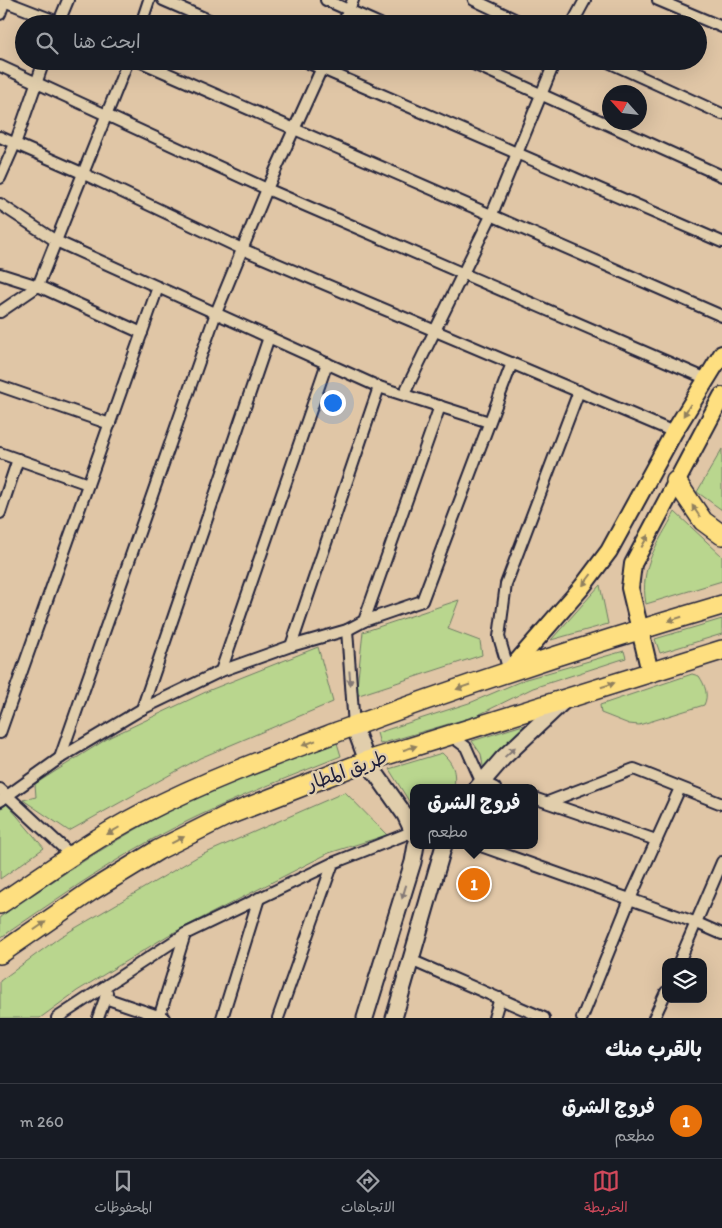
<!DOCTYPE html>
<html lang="ar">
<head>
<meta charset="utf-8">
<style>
	:root { --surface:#171b24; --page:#20242c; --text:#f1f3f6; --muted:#9ea1a6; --line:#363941; --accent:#d1495b }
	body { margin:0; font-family:Itim,"Playpen Sans Arabic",sans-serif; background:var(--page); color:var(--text); direction:rtl }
	.controls { position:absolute; right:15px; bottom:15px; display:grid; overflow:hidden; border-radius:10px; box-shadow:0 5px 20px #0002 }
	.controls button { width:45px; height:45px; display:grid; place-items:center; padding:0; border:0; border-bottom:1px solid var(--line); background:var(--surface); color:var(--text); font:25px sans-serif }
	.compass { position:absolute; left:602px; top:85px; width:45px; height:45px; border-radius:50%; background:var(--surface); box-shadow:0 5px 20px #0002; rotate:297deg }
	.you { position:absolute; left:332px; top:402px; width:18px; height:18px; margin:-12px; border:4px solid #fff; border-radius:50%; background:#1a73e8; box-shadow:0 0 0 8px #1a73e833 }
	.badge { display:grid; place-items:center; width:32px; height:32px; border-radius:50%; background:var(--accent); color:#fff; font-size:16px; font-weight:700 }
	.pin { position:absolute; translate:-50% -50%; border:2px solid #fff; box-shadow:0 1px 5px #0006 }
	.popup { position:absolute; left:410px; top:784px; width:128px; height:65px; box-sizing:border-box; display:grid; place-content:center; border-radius:10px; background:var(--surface); filter:drop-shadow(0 1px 4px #0005); font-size:16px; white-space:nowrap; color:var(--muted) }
	.popup b { font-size:19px; color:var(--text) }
	.popup::after { content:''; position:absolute; left:50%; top:100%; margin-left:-10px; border:10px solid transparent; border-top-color:var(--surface) }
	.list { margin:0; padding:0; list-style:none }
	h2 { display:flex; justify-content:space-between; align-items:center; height:65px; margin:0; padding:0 20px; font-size:21px }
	h2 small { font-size:16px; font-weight:400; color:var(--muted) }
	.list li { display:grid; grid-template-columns:32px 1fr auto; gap:15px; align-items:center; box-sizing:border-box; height:75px; padding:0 20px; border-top:1px solid var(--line) }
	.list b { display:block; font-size:19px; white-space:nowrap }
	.list p { margin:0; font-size:16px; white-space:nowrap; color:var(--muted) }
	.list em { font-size:16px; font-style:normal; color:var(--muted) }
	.icon { flex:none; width:28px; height:28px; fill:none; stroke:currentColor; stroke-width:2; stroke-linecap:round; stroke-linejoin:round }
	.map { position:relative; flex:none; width:722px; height:1018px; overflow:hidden; direction:ltr }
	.search { position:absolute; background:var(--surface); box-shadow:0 5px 20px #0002; left:15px; right:15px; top:15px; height:55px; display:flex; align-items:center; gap:12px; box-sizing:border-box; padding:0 18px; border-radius:28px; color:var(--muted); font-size:19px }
	.sheet { height:140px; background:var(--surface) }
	nav { display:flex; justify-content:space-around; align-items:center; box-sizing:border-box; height:70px; border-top:1px solid var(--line); background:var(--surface); font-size:14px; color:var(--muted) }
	nav a { display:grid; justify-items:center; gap:2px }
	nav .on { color:var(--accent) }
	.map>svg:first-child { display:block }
</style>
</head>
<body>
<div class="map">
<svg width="722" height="1018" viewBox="0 0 722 1018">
	<rect width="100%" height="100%" fill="#e0c6a6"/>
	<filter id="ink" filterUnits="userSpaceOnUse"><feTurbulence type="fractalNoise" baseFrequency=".02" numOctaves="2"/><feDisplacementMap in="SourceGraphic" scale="10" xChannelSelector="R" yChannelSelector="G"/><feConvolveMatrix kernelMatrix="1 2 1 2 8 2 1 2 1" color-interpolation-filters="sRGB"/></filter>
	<g filter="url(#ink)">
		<g fill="#b9d68e" stroke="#6e7c64">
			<polygon points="722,449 722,510 697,492"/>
			<path d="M 675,512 L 722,556 L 722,581 L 646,604 C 639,566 658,544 675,512 Z"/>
			<polygon points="600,585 608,624 551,640"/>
			<polygon points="459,600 448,629 480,641 482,655 356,696 363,632"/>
			<polygon points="722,619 722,634 660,653 655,639"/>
			<polygon points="318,647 333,702 200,758 69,831 23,800 36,797 35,784 110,737 210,690"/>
			<polygon points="624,651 626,658 533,688 476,716 380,744 377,733 472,702 526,679"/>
			<path d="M 692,674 L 699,676 C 705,685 709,695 704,705 L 639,725 L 629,724 L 601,713 L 600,705 Z"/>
			<polygon points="523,725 524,727 500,752 484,772 481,754 472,741"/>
			<path d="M 337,743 L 341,756 C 277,782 213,806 153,839 C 100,868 50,904 0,938 L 0,917 C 69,870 139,822 216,789 C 256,772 297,758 337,743 Z"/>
			<path d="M 442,753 C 454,764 456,772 454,788 L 414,788 L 414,806 L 412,806 L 389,769 Z"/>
			<polygon points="345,792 387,835 329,853 167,936 77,991 40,1018 0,1018 0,981 60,937 197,857"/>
			<polygon points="7,804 44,848 0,879 0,808"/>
		</g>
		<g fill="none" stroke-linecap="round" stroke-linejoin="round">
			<g stroke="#22223b" stroke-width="14">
				<g id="street">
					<polyline points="163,0 218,24"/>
					<polyline points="326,0 380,24"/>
					<polyline points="474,0 525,24"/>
					<polyline points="658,0 722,27"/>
					<polyline points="4,1 63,24"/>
					<polyline points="0,14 5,0"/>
					<polyline points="58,24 68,0"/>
					<polyline points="141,24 149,0"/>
					<polyline points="343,24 353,0"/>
					<polyline points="572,24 585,0"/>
					<polyline points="139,61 722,316"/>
					<polyline points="304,61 722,242"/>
					<polyline points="467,61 722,176"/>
					<polyline points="606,61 722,114"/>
					<polyline points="0,66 267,189 707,379"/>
					<polyline points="0,137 82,173 242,249 674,432"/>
					<polyline points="0,178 15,144 44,61"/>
					<polyline points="0,204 56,241 379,387 489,422"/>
					<polyline points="0,274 38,286 142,333"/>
					<polyline points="0,312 38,286 128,61"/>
					<polyline points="0,386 110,424"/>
					<polyline points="404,394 492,214 555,61"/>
					<polyline points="0,453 88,484"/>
					<polyline points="0,513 18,459"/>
					<polyline points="364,621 440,406"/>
					<polyline points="347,630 354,726"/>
					<polyline points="291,646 379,387"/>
					<polyline points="221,671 327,363"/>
					<polyline points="509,671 499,637 506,584 579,391"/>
					<polyline points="142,709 269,337"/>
					<polyline points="0,733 158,287"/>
					<polyline points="450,735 466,747 481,781 495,788"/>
					<polyline points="60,758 216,313 267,189 325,61"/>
					<polyline points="0,789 71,855"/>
					<polyline points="534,798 656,840"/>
					<polyline points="0,801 60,758 142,709 221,671 291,646 347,630 364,621 422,601 512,363"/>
					<polyline points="548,802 634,769 722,804"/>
					<polyline points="478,845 697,923 722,934"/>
					<polyline points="413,961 544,1018"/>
					<polyline points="679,962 722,862"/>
					<polyline points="105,998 164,1018"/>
					<polyline points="57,1018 185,934 333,863 414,831"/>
					<polyline points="98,1018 107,993"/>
					<polyline points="159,1018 185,934"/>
					<polyline points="222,1018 259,898"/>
					<polyline points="278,1018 333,863"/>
					<polyline points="494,1018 500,998"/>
					<polyline points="582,1018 630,899 680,788"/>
					<polyline points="654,1018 666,992"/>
				</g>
			</g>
			<g stroke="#22223b" stroke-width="19">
				<g id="secondary">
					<polyline points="354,726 367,761 405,815 414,834"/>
					<polyline points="477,788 503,758 566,699"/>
					<polyline points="365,1018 413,862 416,845"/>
					<polyline points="394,1018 444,845"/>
				</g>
			</g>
			<g stroke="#22223b" stroke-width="20">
				<g id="primary">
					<polyline points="509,671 582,587 609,551 674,432 722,354"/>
					<polyline points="650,672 630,588 633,564 722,396"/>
				</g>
			</g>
			<g stroke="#22223b" stroke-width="22">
				<g id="highway">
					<polyline points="676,481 703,521 722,535"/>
					<path d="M 0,904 C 47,872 93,839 143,813 C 207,780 273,756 340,731 C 466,684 593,643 722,605"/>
					<polyline points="0,954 91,891 158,850 226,816 367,761 722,650"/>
				</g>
			</g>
			<use href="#street" stroke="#e1ceac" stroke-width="10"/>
			<use href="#secondary" stroke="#e1ceac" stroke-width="15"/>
			<use href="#primary" stroke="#fedf80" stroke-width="16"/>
			<use href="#highway" stroke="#fedf80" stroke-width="19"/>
		</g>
		<defs><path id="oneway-solid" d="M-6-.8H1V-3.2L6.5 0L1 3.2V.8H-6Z" transform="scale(1.25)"/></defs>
		<g fill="#90805e">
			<use href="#oneway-solid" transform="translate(687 410) rotate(122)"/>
			<use href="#oneway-solid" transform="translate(696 511) rotate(-123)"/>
			<use href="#oneway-solid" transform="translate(645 541) rotate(-61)"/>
			<use href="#oneway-solid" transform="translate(587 580) rotate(127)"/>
			<use href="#oneway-solid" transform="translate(675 619) rotate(163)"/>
			<use href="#oneway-solid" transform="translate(608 685) rotate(-18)"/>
			<use href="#oneway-solid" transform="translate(463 687) rotate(161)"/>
			<use href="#oneway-solid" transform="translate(309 743) rotate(159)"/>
			<use href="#oneway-solid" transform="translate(410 748) rotate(-17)"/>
			<use href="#oneway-solid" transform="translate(113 831) rotate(150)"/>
			<use href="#oneway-solid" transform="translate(178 840) rotate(-27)"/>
			<use href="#oneway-solid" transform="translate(40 926) rotate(-35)"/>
		</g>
		<g fill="#827874">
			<use href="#oneway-solid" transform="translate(350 678) rotate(85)"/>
			<use href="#oneway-solid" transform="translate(510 752) rotate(-43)"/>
			<use href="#oneway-solid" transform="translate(404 892) rotate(107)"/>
		</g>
	</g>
	<g text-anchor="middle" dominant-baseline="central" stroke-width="5" stroke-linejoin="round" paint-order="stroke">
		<g font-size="19" fill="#22223b" stroke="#e1ceac">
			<text transform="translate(347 770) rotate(-20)">طريق المطار</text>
		</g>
	</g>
</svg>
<div class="controls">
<button><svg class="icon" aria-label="layers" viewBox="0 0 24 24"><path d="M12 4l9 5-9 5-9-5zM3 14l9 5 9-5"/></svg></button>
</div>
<svg class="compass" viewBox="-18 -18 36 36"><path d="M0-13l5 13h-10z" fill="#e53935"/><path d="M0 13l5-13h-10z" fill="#9ea1a6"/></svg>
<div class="you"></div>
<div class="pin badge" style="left:474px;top:884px;background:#e8710a">1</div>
<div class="popup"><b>فروج الشرق</b>مطعم</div>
<div class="search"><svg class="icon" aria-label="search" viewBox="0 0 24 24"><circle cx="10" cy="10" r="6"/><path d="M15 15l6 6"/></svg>ابحث هنا</div>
</div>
<section class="sheet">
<h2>بالقرب منك<small></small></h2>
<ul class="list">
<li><span class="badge" style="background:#e8710a">1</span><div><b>فروج الشرق</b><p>مطعم</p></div><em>260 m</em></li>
</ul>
</section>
<nav>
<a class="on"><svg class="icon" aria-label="map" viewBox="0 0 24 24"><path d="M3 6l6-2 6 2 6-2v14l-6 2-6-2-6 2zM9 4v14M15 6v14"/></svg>الخريطة</a>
<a><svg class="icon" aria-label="directions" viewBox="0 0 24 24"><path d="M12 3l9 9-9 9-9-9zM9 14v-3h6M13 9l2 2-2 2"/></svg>الاتجاهات</a>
<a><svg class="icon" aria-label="saved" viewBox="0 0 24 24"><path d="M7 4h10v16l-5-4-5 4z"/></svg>المحفوظات</a>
</nav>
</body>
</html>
